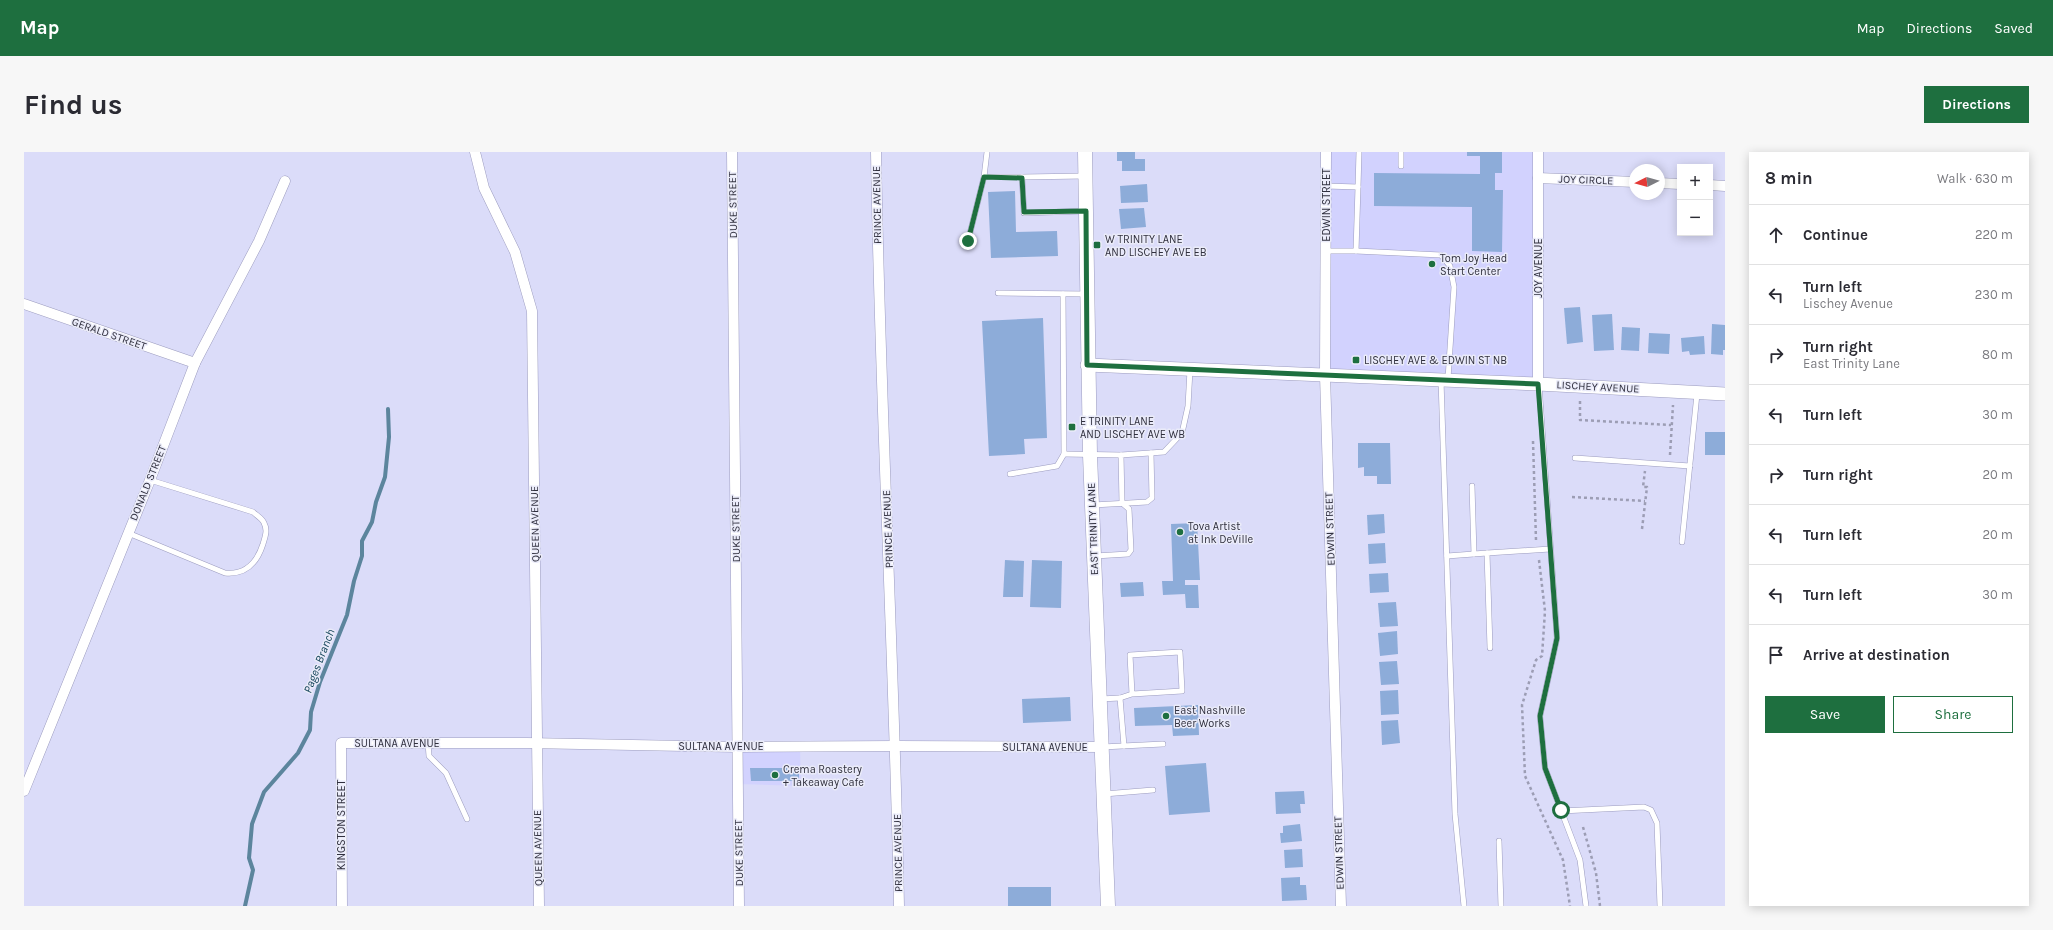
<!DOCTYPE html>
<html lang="en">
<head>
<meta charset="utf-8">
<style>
	:root { --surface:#fff; --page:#f7f7f7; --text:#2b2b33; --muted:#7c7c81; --line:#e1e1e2; --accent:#1e6f3f }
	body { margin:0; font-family:Karla,sans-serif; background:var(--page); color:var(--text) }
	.controls { position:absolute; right:12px; top:12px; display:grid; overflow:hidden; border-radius:0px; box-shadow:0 2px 10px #0003 }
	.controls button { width:36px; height:36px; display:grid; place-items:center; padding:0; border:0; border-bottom:1px solid var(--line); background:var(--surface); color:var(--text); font:20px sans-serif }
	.compass { position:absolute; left:1605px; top:12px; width:36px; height:36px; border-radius:50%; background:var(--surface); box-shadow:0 2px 10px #0003; rotate:264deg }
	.stop { position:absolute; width:12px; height:12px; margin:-9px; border:3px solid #1e6f3f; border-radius:50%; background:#fff }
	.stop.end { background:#1e6f3f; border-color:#fff; box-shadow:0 1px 4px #0008 }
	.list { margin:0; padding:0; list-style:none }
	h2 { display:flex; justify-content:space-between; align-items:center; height:52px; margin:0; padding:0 16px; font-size:17px }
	h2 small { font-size:13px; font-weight:400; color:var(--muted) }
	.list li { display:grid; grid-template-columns:26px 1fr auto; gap:12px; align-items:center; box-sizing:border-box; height:60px; padding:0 16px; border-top:1px solid var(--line) }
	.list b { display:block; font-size:15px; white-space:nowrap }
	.list p { margin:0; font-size:13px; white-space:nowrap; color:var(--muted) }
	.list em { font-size:13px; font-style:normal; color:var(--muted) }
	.actions { display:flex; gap:8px; padding:12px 16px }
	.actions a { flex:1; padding:9px 0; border:1px solid var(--accent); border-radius:0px; text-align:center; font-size:14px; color:var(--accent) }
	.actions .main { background:var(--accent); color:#fff }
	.icon { flex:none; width:22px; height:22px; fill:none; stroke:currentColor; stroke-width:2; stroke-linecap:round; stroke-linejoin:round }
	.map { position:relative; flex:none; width:1701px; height:754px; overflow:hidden; border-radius:0px }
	header { display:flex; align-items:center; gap:24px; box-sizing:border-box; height:56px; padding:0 20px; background:var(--accent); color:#fff }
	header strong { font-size:19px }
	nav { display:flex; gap:22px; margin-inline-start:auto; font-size:14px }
	.intro { display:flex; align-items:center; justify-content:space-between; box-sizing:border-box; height:96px; padding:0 24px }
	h1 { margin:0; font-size:28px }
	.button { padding:10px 18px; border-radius:0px; background:var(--accent); color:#fff; font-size:14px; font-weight:700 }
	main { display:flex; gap:24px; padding:0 24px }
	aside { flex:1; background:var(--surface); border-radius:0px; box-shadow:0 2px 10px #0003 }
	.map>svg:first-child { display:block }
</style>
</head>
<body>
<header>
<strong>Map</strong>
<nav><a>Map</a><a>Directions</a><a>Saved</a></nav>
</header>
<div class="intro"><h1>Find us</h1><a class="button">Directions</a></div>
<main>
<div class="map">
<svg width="1701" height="754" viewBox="0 0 1701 754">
	<rect width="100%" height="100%" fill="#dbdcf9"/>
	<g fill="#d2d2fe">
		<polygon points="1300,0 1515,0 1514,232 1301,223"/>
		<polygon points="776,594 777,634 714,632 714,595"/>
	</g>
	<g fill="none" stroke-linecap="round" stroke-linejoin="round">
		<polyline stroke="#5c859d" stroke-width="4" points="221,754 229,718 225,706 228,672 240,640 274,601 286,578 287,560 296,530 323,463 330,429 338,404 338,389 348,370 352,350 361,325 365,285 364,257"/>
	</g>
	<g fill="#8dacd9">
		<polygon points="1093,0 1111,0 1111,7 1121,7 1121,19 1098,19 1098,9 1093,9"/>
		<polygon points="1443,0 1478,0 1478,21 1471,21 1471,38 1479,38 1478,100 1448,99 1448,55 1350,54 1350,21 1456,22 1456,4 1443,4"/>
		<polygon points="1123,32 1124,50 1097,51 1096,34"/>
		<polygon points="991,39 992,80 1033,79 1034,104 967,106 964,40"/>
		<polygon points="1120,56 1122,75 1097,77 1095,57"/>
		<polygon points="1556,155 1559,190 1543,192 1540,156"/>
		<polygon points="1588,162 1590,198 1570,199 1568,163"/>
		<polygon points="1019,166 1023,286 1000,287 1001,302 965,304 958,169"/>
		<polygon points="1688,172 1701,173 1701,198 1699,198 1699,203 1687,202"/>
		<polygon points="1598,175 1616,176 1615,199 1597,198"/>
		<polygon points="1625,181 1646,182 1645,202 1624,201"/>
		<polygon points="1680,184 1681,202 1666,203 1665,199 1658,200 1657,186"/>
		<rect x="1681" y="280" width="20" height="23"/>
		<polygon points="1334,291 1366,291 1367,332 1353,332 1353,324 1340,324 1340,315 1334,316"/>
		<polygon points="1360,362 1361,381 1344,383 1343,363"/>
		<polygon points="1173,371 1176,428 1161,428 1161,433 1174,433 1175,456 1162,456 1161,442 1139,443 1138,429 1149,429 1147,372"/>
		<polygon points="1361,391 1362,411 1345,412 1344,392"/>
		<polygon points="981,408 1000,409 999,445 979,445"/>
		<polygon points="1008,408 1038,409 1037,456 1006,455"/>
		<polygon points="1364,421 1365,440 1346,441 1345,422"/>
		<polygon points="1119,430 1120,444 1097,445 1096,431"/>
		<polygon points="1372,450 1374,474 1356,475 1354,451"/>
		<polygon points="1373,479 1374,502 1356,504 1354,481"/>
		<polygon points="1373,509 1375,532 1357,533 1355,510"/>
		<polygon points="1374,538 1375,562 1357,563 1356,539"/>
		<polygon points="1046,545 1047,569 999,571 998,547"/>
		<polygon points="1174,553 1175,583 1149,584 1148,573 1111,574 1110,556"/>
		<polygon points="1374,568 1376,591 1358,593 1357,569"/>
		<polygon points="1182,611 1186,660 1145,663 1141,614"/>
		<polygon points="726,616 775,616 775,629 727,629"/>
		<polygon points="1280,639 1281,652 1276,652 1277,661 1252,662 1251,640"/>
		<polygon points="1276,672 1278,689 1257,691 1256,681 1259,681 1259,674"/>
		<polygon points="1278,697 1279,715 1261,716 1260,698"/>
		<polygon points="1276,725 1276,733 1282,733 1283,748 1258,749 1257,726"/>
		<rect x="984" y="735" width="43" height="19"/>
	</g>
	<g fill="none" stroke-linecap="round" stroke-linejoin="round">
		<g stroke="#9c9cbf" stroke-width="6">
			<g id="service">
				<polyline points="1377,14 1377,0"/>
				<polyline points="1060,24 998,25 1000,61 1061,59"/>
				<polyline points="960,25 998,25"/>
				<polyline points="1334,35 1335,0"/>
				<polyline points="944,89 960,25 963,0"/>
				<polyline points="1302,99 1332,99 1334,35 1302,34"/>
				<polyline points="1332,99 1417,103 1426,114 1430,135 1424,227"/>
				<polyline points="974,141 1062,142"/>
				<polyline points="1417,228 1431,662 1440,754"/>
				<polyline points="1515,233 1533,486 1516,564 1521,616 1556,708 1562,754"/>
				<polyline points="1040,302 1097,303"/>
				<polyline points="1551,306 1666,314"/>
				<polyline points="986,322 1033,314 1040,302 1039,142"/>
				<polyline points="1448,334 1450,402"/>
				<polyline points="1069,353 1123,350 1128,346 1127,301"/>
				<path d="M 104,381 L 201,421 C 222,423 233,411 239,392 C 241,385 244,378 240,371 C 239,367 232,363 229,360 L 126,328"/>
				<polyline points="1658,390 1673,242"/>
				<polyline points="1071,404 1104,402 1107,398 1105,357 1098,351 1097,303 1140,300 1158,281 1164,254 1166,218"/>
				<polyline points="1423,404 1463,401"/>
				<polyline points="1466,496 1463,401 1526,397"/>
				<polyline points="1096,546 1100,594"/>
				<polyline points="1076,547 1096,546 1108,542 1158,539 1156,500 1106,503 1108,542"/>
				<polyline points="404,591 405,604 422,621 443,667"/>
				<polyline points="1078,595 1139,592"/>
				<polyline points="1080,642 1129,638"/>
				<polyline points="1537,659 1620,655 1627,658 1633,671 1636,754"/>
				<polyline points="1475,689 1477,754"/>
			</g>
		</g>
		<g stroke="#9c9cbf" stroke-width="11">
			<g id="minor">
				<polyline points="451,0 460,36 491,100 508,159 515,754"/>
				<polyline points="708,0 715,754"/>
				<path d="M 852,0 C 856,251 870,503 875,754"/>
				<polyline points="1302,0 1301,223 1317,754"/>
				<polyline points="1514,0 1514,232"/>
				<polyline points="1514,26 1611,30"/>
				<polyline points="1635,31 1656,32"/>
				<polyline points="1686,33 1701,34"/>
				<polyline points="0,152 171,211"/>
				<polyline points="0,639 126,328 171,211 235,89 261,29"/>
				<polyline points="318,754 317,591 503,591 714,595 872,594 1077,595"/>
			</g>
		</g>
		<g stroke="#9c9cbf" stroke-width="14">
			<polyline id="tertiary" points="1063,213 1514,232 1701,242"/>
		</g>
		<g stroke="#9c9cbf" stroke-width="15">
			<polyline id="secondary" points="1061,0 1066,303 1084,754"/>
		</g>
		<g stroke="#9c9db4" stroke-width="2.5" stroke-dasharray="3 3" stroke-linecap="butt">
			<polyline points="1556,249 1556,268 1647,273"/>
			<polyline points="1509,289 1512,388"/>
			<polyline points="1646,303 1649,253"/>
			<polyline points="1548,345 1621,349"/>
			<polyline points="1618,377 1623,335 1619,335 1621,319"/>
			<polyline points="1515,408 1521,459 1518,504 1512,508 1498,553 1501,624 1539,708 1546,754"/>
			<polyline points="1559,675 1572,721 1576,754"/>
		</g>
		<use href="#service" stroke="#fff" stroke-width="5"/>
		<use href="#minor" stroke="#fff" stroke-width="10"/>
		<use href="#tertiary" stroke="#fff" stroke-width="13"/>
		<use href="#secondary" stroke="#fff" stroke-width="14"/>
	</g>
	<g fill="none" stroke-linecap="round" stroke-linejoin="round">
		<polyline stroke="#1e6f3f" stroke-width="5" points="944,89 960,25 998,26 1000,60 1062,59 1063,213 1514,232 1533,486 1516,564 1521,616 1537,658"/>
	</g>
	<g fill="#1e6f3f" stroke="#eaebf9" stroke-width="1.5">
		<rect x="1069" y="89" width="8" height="8" rx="2"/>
		<circle cx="1408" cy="112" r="4"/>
		<rect x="1328" y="204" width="8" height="8" rx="2"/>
		<rect x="1044" y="271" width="8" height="8" rx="2"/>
		<circle cx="1156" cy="380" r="4"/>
		<circle cx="1142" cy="564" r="4"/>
		<circle cx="751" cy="623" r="4"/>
	</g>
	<g text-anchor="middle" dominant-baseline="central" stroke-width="3" stroke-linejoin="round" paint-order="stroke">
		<g font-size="11" fill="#30303e" stroke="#eaebf9">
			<text transform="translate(1562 28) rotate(2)">JOY CIRCLE</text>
			<text transform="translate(709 53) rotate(-91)">DUKE STREET</text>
			<text transform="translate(853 53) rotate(-91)">PRINCE AVENUE</text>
			<text transform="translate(1302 53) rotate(-90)">EDWIN STREET</text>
			<text transform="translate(1514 116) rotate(-90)">JOY AVENUE</text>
			<text transform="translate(85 182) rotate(19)">GERALD STREET</text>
			<text transform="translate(1574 235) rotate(3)">LISCHEY AVENUE</text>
			<text transform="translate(124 331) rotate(-68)">DONALD STREET</text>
			<text transform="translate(511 372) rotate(-91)">QUEEN AVENUE</text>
			<text transform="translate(712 377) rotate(-91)">DUKE STREET</text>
			<text transform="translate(864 377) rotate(-92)">PRINCE AVENUE</text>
			<text transform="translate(1069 377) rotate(-92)">EAST TRINITY LANE</text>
			<text transform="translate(1306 377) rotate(-92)">EDWIN STREET</text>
			<text x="373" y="591">SULTANA AVENUE</text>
			<text x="697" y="594">SULTANA AVENUE</text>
			<text x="1021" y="595">SULTANA AVENUE</text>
			<text transform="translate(317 673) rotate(-90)">KINGSTON STREET</text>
			<text transform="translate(514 696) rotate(-91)">QUEEN AVENUE</text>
			<text transform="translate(715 701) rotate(-91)">DUKE STREET</text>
			<text transform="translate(874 701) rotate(-91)">PRINCE AVENUE</text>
			<text transform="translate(1315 701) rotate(-92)">EDWIN STREET</text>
		</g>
		<g font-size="11" fill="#30303e" stroke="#eaebf9" text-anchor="start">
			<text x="1081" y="87">W TRINITY LANE<tspan x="1081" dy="13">AND LISCHEY AVE EB</tspan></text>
			<text x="1416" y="106">Tom Joy Head<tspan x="1416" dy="13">Start Center</tspan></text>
			<text x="1340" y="208">LISCHEY AVE &amp; EDWIN ST NB</text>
			<text x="1056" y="269">E TRINITY LANE<tspan x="1056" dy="13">AND LISCHEY AVE WB</tspan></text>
			<text x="1164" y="374">Tova Artist<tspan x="1164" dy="13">at Ink DeVille</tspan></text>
			<text x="1150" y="558">East Nashville<tspan x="1150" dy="13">Beer Works</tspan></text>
			<text x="759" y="617">Crema Roastery<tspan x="759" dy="13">+ Takeaway Cafe</tspan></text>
		</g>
		<g font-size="12" font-style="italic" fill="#134359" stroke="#eaebf9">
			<text transform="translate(295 509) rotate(-69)">Pages Branch</text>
		</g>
	</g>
</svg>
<div class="controls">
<button>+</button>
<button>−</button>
</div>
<svg class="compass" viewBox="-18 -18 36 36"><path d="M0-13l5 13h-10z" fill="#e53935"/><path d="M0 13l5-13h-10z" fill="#7c7c81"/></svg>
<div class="stop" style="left:1537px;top:658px"></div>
<div class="stop end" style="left:944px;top:89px"></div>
</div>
<aside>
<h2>8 min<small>Walk · 630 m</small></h2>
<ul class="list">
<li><svg class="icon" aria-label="ahead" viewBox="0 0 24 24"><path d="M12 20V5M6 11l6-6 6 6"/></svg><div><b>Continue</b></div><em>220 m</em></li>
<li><svg class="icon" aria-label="left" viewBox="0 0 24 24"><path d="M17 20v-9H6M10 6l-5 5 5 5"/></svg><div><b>Turn left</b><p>Lischey Avenue</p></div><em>230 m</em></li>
<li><svg class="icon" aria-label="right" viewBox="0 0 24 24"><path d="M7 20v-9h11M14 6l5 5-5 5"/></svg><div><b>Turn right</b><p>East Trinity Lane</p></div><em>80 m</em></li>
<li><svg class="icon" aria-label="left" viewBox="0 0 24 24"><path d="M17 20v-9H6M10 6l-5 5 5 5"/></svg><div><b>Turn left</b></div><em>30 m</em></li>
<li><svg class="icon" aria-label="right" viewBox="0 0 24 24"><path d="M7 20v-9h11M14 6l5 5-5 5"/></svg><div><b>Turn right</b></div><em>20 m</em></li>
<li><svg class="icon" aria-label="left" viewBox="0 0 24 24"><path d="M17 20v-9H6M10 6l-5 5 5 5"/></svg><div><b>Turn left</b></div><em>20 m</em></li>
<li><svg class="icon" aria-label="left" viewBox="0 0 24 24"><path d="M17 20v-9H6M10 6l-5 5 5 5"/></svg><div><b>Turn left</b></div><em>30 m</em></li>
<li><svg class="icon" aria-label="arrive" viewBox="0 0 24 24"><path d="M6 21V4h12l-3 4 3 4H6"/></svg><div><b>Arrive at destination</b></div></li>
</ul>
<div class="actions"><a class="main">Save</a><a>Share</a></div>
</aside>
</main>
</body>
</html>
